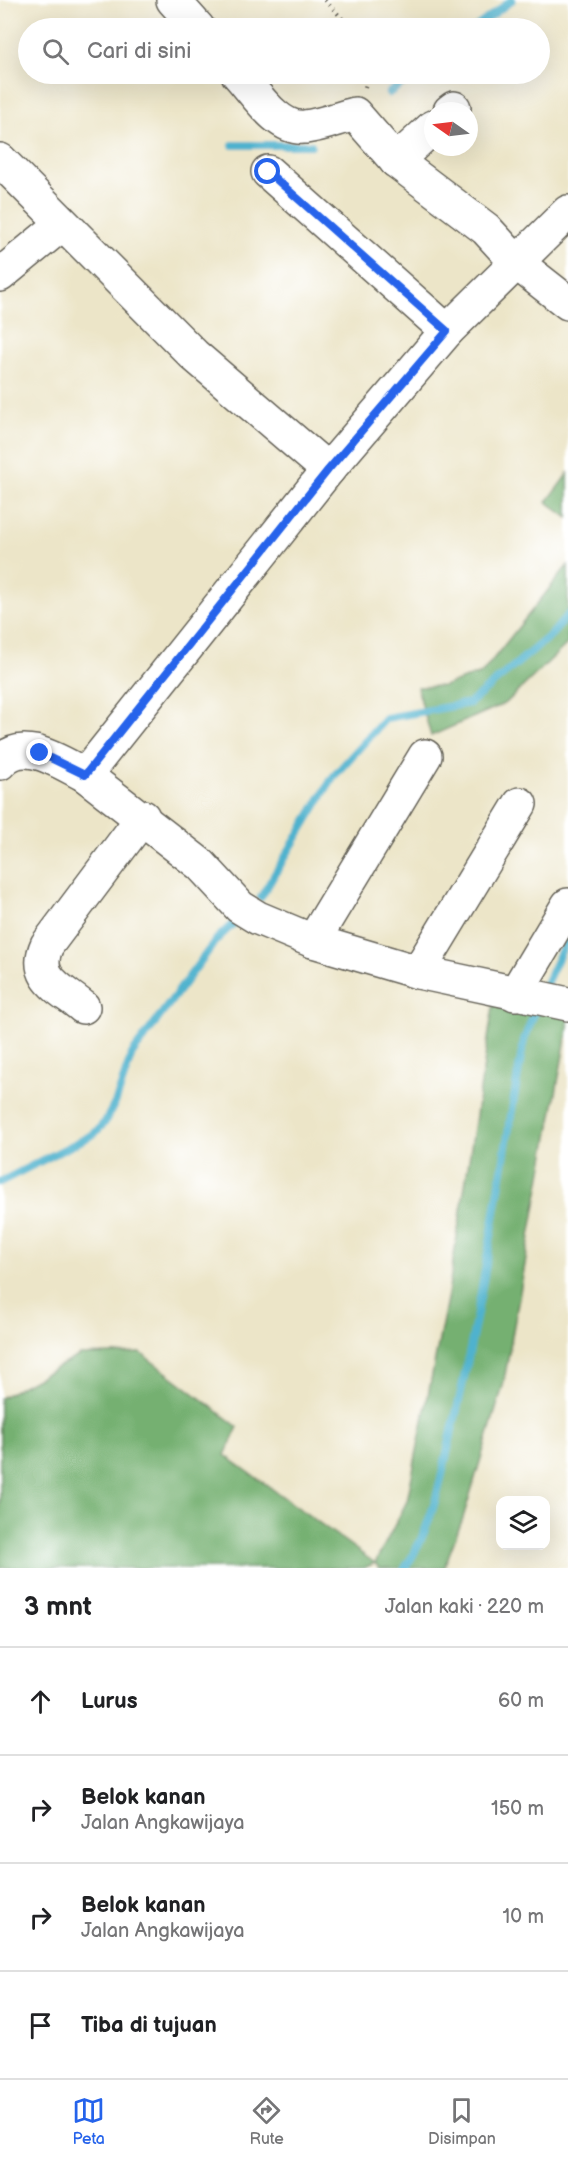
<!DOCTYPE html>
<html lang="id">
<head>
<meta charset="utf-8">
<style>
	:root { --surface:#fff; --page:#f6f6f6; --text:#202124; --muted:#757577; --line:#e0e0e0; --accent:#2563eb }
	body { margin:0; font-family:"Balsamiq Sans",sans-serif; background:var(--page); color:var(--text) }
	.controls { position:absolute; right:18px; bottom:18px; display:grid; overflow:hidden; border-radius:12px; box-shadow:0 6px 24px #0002 }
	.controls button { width:54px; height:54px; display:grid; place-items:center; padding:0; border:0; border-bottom:2px solid var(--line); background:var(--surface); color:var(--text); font:30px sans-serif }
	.compass { position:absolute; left:424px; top:102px; width:54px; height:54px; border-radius:50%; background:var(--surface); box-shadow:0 6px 24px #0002; rotate:284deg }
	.stop { position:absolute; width:18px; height:18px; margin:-14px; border:4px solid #2563eb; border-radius:50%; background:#fff }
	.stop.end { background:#2563eb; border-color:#fff; box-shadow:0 2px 6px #0008 }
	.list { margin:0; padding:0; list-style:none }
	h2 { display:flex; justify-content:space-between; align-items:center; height:78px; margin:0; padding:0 24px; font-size:26px }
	h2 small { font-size:20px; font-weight:400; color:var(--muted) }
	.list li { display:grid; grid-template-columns:39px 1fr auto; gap:18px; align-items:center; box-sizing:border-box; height:108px; padding:0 24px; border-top:2px solid var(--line) }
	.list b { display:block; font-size:22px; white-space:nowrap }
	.list p { margin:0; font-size:20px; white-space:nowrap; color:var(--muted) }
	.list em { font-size:20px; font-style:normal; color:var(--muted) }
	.icon { flex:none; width:33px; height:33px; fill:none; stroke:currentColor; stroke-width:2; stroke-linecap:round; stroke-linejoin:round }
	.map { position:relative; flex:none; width:568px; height:1568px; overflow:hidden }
	.search { position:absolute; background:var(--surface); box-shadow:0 6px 24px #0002; left:18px; right:18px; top:18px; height:66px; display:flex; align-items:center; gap:15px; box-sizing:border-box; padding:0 21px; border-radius:33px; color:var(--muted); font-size:22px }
	.sheet { height:510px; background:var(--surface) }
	nav { display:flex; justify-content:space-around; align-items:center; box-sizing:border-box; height:84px; border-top:2px solid var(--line); background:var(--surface); font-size:16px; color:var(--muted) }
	nav a { display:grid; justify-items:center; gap:3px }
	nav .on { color:var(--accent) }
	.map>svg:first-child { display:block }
</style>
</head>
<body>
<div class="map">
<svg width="568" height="1568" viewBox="0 0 568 1568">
	<rect width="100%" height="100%" fill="#fff"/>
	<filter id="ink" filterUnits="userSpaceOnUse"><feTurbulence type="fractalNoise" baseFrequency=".0167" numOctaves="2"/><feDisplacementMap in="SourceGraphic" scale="12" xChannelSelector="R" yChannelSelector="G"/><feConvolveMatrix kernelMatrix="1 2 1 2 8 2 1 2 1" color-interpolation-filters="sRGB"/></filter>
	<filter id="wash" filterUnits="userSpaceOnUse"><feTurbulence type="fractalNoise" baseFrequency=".008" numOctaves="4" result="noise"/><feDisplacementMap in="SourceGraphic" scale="24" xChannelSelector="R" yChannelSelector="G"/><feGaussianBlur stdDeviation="1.35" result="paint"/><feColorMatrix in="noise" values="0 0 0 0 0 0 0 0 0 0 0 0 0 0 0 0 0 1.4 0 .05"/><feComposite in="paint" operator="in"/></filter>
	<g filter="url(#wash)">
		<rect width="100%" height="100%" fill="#ece5c8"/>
		<g fill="#74b071" stroke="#486646" stroke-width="1.5">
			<polygon points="568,473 568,518 547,502"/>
			<polygon points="568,565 568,643 506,703 431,736 417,687 443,686 482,673"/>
			<polygon points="494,1000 568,1017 568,1027 503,1386 463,1518 444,1568 379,1568 375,1563 364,1568 0,1568 0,1398 80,1355 141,1353 238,1427 225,1455 375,1563 407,1501 448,1294"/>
		</g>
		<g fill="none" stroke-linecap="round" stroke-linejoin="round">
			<g stroke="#4fb2ce" stroke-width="8">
				<polyline points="475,28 512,0"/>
				<polyline points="389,93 415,74"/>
				<polyline points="233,145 311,145"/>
				<polyline points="261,897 333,777 386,718 470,703 552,634 568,615"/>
				<polyline points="542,992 568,937"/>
				<polyline points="0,1182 94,1134 105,1122 116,1101 132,1054 217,939 238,919"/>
				<path d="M 405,1568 C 433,1527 441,1478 452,1431 C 483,1302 501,1170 524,1040 L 537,1006"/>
			</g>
		</g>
	</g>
	<g filter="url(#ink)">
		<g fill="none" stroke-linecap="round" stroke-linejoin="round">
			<g stroke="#656258" stroke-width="36">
				<g id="minor">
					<polyline points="173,0 198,28"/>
					<path d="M 238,74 C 254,91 278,131 305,127 C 322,125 339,118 355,114 L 396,161 L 486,229 L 517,263 L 568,303"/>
					<polyline points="450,111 454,108"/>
					<polyline points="0,160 194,355 328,470"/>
					<polyline points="396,161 433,127"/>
					<polyline points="268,172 447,331"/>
					<polyline points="0,275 62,224"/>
					<path d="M 0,763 C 22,735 61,763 85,775 L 328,470 L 447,331 L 568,212"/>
					<polyline points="85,775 201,865 240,907 258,918 313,941 418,972 568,1004"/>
					<polyline points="313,941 425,756"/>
					<polyline points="418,972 520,804"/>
					<polyline points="515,994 568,905"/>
					<path d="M 83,1007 C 60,988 32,978 47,945 L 143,817"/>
				</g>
			</g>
			<g stroke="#656258" stroke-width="4" stroke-dasharray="1.5 4.5" stroke-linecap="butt">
				<polyline points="325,0 351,28"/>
				<polyline points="365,87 369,74"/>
			</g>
			<use href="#minor" stroke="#fff" stroke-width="33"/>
		</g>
	</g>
	<g fill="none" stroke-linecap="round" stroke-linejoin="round" filter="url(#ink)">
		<polyline stroke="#2563eb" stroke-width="8" points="40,753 85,775 328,470 447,331 268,172"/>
	</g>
</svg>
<div class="controls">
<button><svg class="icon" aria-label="layers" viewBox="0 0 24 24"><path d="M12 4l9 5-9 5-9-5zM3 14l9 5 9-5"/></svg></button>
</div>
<svg class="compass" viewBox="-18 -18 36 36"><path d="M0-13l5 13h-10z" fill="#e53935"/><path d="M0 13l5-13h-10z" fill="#757577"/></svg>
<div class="stop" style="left:268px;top:172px"></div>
<div class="stop end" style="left:40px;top:753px"></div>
<div class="search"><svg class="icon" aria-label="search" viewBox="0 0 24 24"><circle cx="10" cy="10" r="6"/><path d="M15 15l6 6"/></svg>Cari di sini</div>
</div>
<section class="sheet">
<h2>3 mnt<small>Jalan kaki · 220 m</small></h2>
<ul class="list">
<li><svg class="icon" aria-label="ahead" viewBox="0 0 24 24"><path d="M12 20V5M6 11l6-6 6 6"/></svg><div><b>Lurus</b></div><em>60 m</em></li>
<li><svg class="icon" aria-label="right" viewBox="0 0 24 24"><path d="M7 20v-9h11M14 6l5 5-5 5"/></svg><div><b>Belok kanan</b><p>Jalan Angkawijaya</p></div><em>150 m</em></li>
<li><svg class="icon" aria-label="right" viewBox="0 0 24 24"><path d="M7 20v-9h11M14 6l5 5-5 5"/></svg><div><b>Belok kanan</b><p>Jalan Angkawijaya</p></div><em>10 m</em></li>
<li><svg class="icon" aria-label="arrive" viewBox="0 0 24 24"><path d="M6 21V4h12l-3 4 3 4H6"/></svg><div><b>Tiba di tujuan</b></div></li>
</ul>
</section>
<nav>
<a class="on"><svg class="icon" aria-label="map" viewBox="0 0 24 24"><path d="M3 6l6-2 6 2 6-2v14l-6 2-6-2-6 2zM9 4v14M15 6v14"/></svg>Peta</a>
<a><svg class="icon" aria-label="directions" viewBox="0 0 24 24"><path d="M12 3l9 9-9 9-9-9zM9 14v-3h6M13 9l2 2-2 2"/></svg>Rute</a>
<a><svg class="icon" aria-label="saved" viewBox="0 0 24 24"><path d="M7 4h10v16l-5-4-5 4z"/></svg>Disimpan</a>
</nav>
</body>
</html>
